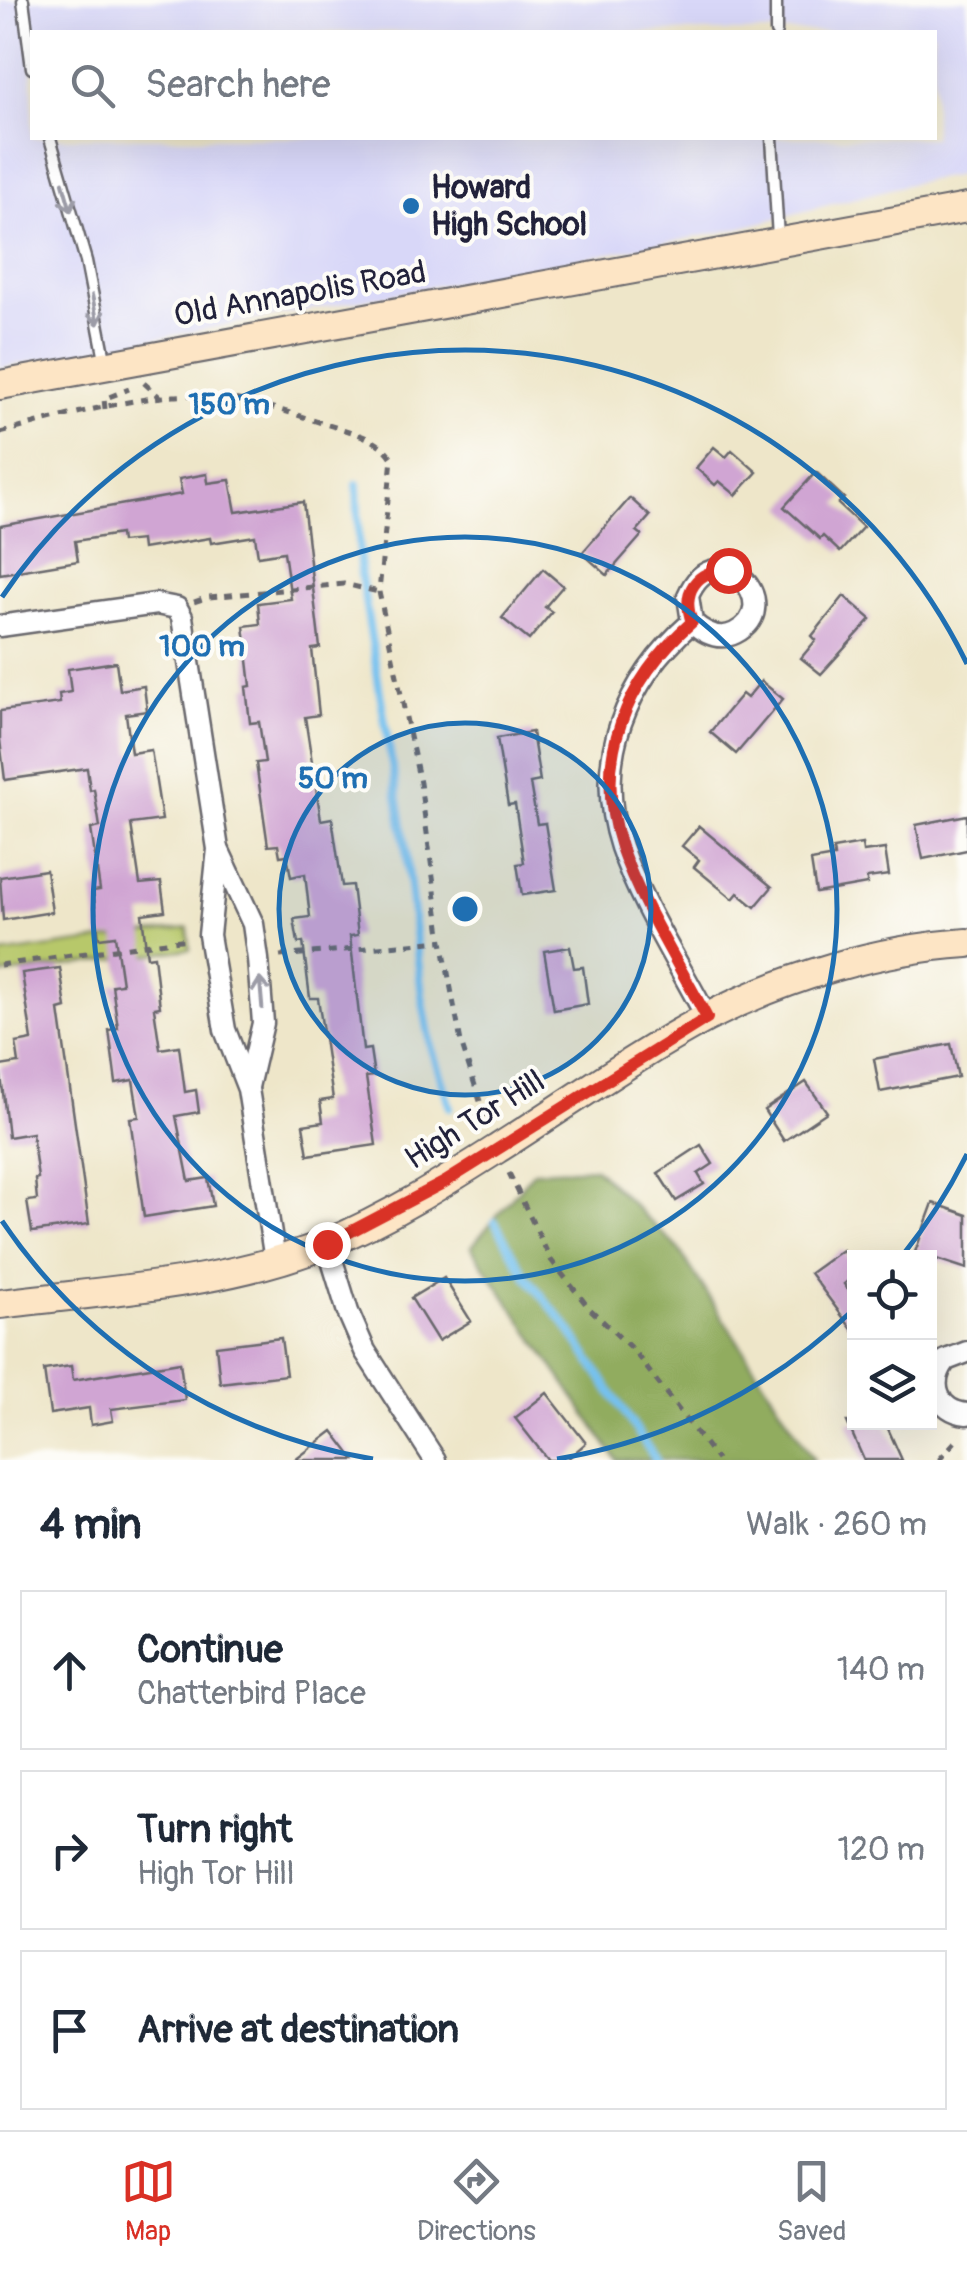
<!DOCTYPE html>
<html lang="en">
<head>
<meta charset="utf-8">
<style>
	:root { --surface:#fff; --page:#f2f2f3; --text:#1f2937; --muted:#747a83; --line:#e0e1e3; --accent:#d93025 }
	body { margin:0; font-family:Pangolin,sans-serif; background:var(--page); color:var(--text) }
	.controls { position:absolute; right:30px; bottom:30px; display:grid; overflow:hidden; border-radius:0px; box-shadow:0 10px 40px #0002 }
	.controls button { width:90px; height:90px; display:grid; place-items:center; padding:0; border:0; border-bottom:2px solid var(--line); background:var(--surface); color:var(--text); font:50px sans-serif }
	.stop { position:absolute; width:30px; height:30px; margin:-22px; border:8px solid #d93025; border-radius:50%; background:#fff }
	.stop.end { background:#d93025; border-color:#fff; box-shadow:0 2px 10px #0008 }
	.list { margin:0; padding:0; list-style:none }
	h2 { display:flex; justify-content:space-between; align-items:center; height:130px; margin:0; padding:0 40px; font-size:42px }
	h2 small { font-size:32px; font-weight:400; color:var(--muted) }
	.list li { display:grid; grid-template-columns:65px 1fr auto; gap:30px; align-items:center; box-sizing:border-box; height:160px; margin:0 20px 20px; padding:0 20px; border:2px solid var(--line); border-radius:0px }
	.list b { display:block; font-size:38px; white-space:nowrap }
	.list p { margin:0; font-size:32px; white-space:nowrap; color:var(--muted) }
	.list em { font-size:32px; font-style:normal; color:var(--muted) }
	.icon { flex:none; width:55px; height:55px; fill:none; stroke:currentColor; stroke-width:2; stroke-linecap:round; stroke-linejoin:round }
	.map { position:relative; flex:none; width:967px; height:1460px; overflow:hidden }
	.search { position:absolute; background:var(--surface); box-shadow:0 10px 40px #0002; left:30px; right:30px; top:30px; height:110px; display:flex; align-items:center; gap:25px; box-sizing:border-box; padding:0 35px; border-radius:0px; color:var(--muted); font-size:38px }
	.sheet { height:670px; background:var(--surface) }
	nav { display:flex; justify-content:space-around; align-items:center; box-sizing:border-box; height:140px; border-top:2px solid var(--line); background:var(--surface); font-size:28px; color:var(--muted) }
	nav a { display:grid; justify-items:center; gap:5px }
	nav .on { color:var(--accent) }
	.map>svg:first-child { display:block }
</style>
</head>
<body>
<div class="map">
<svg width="967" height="1460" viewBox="0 0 967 1460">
	<rect width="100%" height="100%" fill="#fdfcf7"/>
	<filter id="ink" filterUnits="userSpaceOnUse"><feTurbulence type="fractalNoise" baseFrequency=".01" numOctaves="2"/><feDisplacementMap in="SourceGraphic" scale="20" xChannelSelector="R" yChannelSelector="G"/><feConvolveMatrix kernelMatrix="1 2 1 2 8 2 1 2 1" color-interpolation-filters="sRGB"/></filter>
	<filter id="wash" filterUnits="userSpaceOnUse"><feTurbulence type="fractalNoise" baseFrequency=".0048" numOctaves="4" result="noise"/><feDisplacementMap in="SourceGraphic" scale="40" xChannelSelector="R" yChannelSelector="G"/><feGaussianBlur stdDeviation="2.25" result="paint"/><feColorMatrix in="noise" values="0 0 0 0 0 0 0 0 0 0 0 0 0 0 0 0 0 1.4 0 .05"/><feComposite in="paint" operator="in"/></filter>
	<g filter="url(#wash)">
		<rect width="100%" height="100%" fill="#eee6c9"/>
		<path fill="#d8d7f8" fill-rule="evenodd" d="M 0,0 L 967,0 L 967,174 L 917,182 L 728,231 L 0,368 ZM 32,32 L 934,32 L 934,138 L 32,138 Z"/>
		<polygon fill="#b7c86b" stroke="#6c7553" stroke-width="2.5" points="188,928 190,949 0,975 0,954"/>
		<polygon fill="#91ac5f" stroke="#5a674d" stroke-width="2.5" points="595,1168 678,1248 814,1460 617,1460 471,1247 534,1171"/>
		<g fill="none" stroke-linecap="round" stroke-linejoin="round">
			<g stroke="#75c1ef" stroke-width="8">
				<polyline points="357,484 360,570 406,850 422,996 431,1046 450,1107"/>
				<polyline points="495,1222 526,1276 569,1329 656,1460"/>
			</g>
		</g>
		<g id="blocks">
			<g fill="#d0a5d3">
				<polygon points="714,447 726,457 732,450 757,472 736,495 719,481 715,485 696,468"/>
				<polygon points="816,472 844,498 838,504 863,527 840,552 823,536 820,539 784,507"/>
				<polygon points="207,474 208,483 230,480 236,512 303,502 320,648 312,649 319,715 305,717 321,820 332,818 342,886 352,885 358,935 350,936 363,1050 370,1049 374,1076 366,1077 376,1145 308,1155 303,1125 323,1122 320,1101 333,1099 318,998 310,998 303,942 298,943 294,919 310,917 305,874 291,877 287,855 280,856 278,845 268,846 256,763 265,762 259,722 250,723 246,687 251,686 244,626 260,624 258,603 291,599 284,552 258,556 255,536 211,543 210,538 142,549 141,540 121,542 120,534 75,541 78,561 0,574 0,526 182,494 179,479"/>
				<polygon points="630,498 650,516 637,531 642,535 607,575 582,553"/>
				<polygon points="543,569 563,586 545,607 552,612 529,640 502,618"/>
				<polygon points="844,596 871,619 821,674 801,658 816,640 812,636"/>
				<polygon points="116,662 120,690 144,686 147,711 126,714 131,753 151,750 162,820 131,824 140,884 161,882 165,911 142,914 147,957 154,956 160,1007 154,1008 160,1049 179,1046 185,1092 196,1090 199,1112 176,1116 189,1181 208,1178 213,1206 144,1217 130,1118 139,1117 133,1080 116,1083 109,1030 118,1028 112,985 122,984 115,936 99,938 93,891 100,890 91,829 100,827 94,789 90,790 87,768 5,780 0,740 0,711 60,703 59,694 71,692 68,669"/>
				<polygon points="761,681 783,699 736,754 710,732 742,694 747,698"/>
				<polygon points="532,732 540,781 530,783 537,824 545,823 556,890 522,895 517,864 524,863 515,804 508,805 497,738"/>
				<polygon points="967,815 967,850 923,859 916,825"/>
				<polygon points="699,826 772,887 755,907 738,893 733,899 694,867 699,860 682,846"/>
				<polygon points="862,844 863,852 885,849 889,875 867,878 867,884 816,893 811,861 834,857 833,849"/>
				<polygon points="46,870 52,912 3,920 0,877"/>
				<polygon points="570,947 574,968 583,967 588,1004 554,1010 544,951"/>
				<polygon points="60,968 66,1008 59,1010 89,1224 32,1232 27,1201 37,1200 35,1179 38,1178 32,1133 8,1137 0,1066 19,1063 16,1043 32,1040 22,973"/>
				<polygon points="951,1044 958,1077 880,1092 874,1059"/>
				<polygon points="806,1082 827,1112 784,1141 764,1110"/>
				<polygon points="701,1145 713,1164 698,1174 704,1184 676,1201 658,1173"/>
				<polygon points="933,1203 967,1215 967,1269 915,1252"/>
				<polygon points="842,1250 854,1267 854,1276 844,1284 854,1298 854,1332 810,1273"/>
				<polygon points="444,1278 471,1321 438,1341 411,1298"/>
				<polygon points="281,1338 286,1375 220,1383 216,1346"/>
				<polygon points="180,1362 185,1400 111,1409 113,1421 91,1425 89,1408 50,1414 44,1370 71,1366 73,1380"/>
				<polygon points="547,1393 586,1443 566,1460 548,1460 515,1418"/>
				<polygon points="847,1422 885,1422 902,1460 864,1460"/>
				<polygon points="333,1431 355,1460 295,1460"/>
			</g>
		</g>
	</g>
	<g filter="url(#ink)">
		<use href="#blocks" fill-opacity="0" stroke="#69676d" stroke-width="2.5"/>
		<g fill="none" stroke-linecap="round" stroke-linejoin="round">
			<g stroke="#69676d" stroke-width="15">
				<g id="lane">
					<polyline points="23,0 32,68"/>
					<polyline points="776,0 776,32"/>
					<polyline points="50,138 86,261 106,364"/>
					<polyline points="772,138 778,238"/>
				</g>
			</g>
			<g stroke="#69676d" stroke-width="25">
				<g id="street">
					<path d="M 692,622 L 688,596 C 716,530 789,605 735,633 C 719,641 704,633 692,622 C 626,680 592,759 621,847 C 641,905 679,964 707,1018"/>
					<polyline points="0,626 156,604 177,608 182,617 218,849 209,935 225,1030 248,1089 275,1260"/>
					<polyline points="219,851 253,924 258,959 263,1023 248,1087"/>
					<polyline points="327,1244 348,1312 365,1351 435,1460"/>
					<path d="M 967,1352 L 946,1360 C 928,1383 937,1411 967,1414"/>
				</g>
			</g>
			<g stroke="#69676d" stroke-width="32">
				<g id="secondary">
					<polyline points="0,385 967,208"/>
					<path d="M 0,1304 C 108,1290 226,1285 328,1243 C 389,1218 445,1182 500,1147 C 568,1104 635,1056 706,1018 C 785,977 878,949 967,943"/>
				</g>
			</g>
			<g stroke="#69676d" stroke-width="5" stroke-dasharray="8 8" stroke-linecap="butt">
				<polyline points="144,383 161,398"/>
				<polyline points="105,409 104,399 129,389"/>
				<path d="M 0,433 C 55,419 118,400 174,396 C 226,392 276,408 325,424 C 347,431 379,437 392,458 L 379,592 L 420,783 L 442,941 L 461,1042 L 488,1126"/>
				<polyline points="194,602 209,597 344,584 379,592"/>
				<polyline points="280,956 442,941"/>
				<polyline points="0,965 187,939"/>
				<polyline points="509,1173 551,1260 589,1308 633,1350 717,1460"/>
				<polyline points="939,1460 960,1436"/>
			</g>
			<use href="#lane" stroke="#fff" stroke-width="10"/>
			<use href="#street" stroke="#fff" stroke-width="20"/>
			<use href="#secondary" stroke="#fde5c5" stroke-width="28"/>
		</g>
		<defs><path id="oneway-shaft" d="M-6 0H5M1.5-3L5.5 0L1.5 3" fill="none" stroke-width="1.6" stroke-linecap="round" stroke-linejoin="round" transform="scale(2.5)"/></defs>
		<g stroke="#9c9ca7">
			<use href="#oneway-shaft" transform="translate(67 197) rotate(74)"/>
			<use href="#oneway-shaft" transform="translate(95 310) rotate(79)"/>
			<use href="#oneway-shaft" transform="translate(261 993) rotate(-95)"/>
		</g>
	</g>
	<g fill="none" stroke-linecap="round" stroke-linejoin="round" filter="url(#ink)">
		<path stroke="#d93025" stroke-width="12" d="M 327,1244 L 445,1182 L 707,1018 C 679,964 641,905 621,847 C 592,759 626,680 692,622 C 681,592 696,570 728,570"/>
	</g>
	<circle cx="465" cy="909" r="186" fill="#1f6fb2" fill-opacity=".12"/>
	<g fill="none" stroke="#1f6fb2" stroke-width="5">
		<circle cx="465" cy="909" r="186"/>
		<circle cx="465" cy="909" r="372"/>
		<path d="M967 1154A558 558 0 0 1 902 1256M853 1310A558 558 0 0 1 557 1459M373 1459A558 558 0 0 1 2 1221M2 597A558 558 0 0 1 967 664"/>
	</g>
	<circle fill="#1f6fb2" stroke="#fdfcf7" stroke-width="4" cx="411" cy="206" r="10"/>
	<g text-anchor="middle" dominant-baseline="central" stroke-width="8" stroke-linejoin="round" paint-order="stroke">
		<g font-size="32" font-weight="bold" fill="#22223b" stroke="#fdfcf7" text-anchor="start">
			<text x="431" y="188">Howard<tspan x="431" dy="37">High School</tspan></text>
		</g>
		<g font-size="32" fill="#22223b" stroke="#fdfcf7">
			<text transform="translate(300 294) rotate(-10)">Old Annapolis Road</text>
			<text transform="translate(475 1120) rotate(-32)">High Tor Hill</text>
		</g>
	</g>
	<circle cx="465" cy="909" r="15" fill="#1f6fb2" stroke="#fdfcf7" stroke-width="5"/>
	<g font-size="30" text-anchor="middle" font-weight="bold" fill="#1f6fb2" stroke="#fdfcf7" stroke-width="8" stroke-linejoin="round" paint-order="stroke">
		<text x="229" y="414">150 m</text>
		<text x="202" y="656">100 m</text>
		<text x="333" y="788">50 m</text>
	</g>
</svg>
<div class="controls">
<button><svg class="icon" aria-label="locate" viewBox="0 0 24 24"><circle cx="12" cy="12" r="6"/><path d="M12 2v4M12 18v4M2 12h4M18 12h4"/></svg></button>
<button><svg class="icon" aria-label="layers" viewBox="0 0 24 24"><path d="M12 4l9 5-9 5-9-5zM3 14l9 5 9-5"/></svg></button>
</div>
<div class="stop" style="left:728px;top:570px"></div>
<div class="stop end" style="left:327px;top:1244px"></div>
<div class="search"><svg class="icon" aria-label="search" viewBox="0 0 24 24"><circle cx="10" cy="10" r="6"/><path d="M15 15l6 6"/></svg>Search here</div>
</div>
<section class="sheet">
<h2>4 min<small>Walk · 260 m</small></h2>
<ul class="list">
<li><svg class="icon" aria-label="ahead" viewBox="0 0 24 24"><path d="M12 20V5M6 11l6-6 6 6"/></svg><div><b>Continue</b><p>Chatterbird Place</p></div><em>140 m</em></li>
<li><svg class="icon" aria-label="right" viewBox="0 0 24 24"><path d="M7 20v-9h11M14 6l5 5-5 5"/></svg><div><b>Turn right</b><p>High Tor Hill</p></div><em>120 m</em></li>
<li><svg class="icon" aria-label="arrive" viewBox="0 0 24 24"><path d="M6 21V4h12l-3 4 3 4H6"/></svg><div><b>Arrive at destination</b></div></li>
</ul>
</section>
<nav>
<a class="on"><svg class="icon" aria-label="map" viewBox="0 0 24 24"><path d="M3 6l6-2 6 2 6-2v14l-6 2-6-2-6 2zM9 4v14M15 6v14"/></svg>Map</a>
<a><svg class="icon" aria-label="directions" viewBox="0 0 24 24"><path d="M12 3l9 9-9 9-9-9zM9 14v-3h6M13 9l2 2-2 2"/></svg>Directions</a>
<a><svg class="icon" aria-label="saved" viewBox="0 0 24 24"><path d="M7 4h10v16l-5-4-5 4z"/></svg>Saved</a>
</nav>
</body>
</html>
